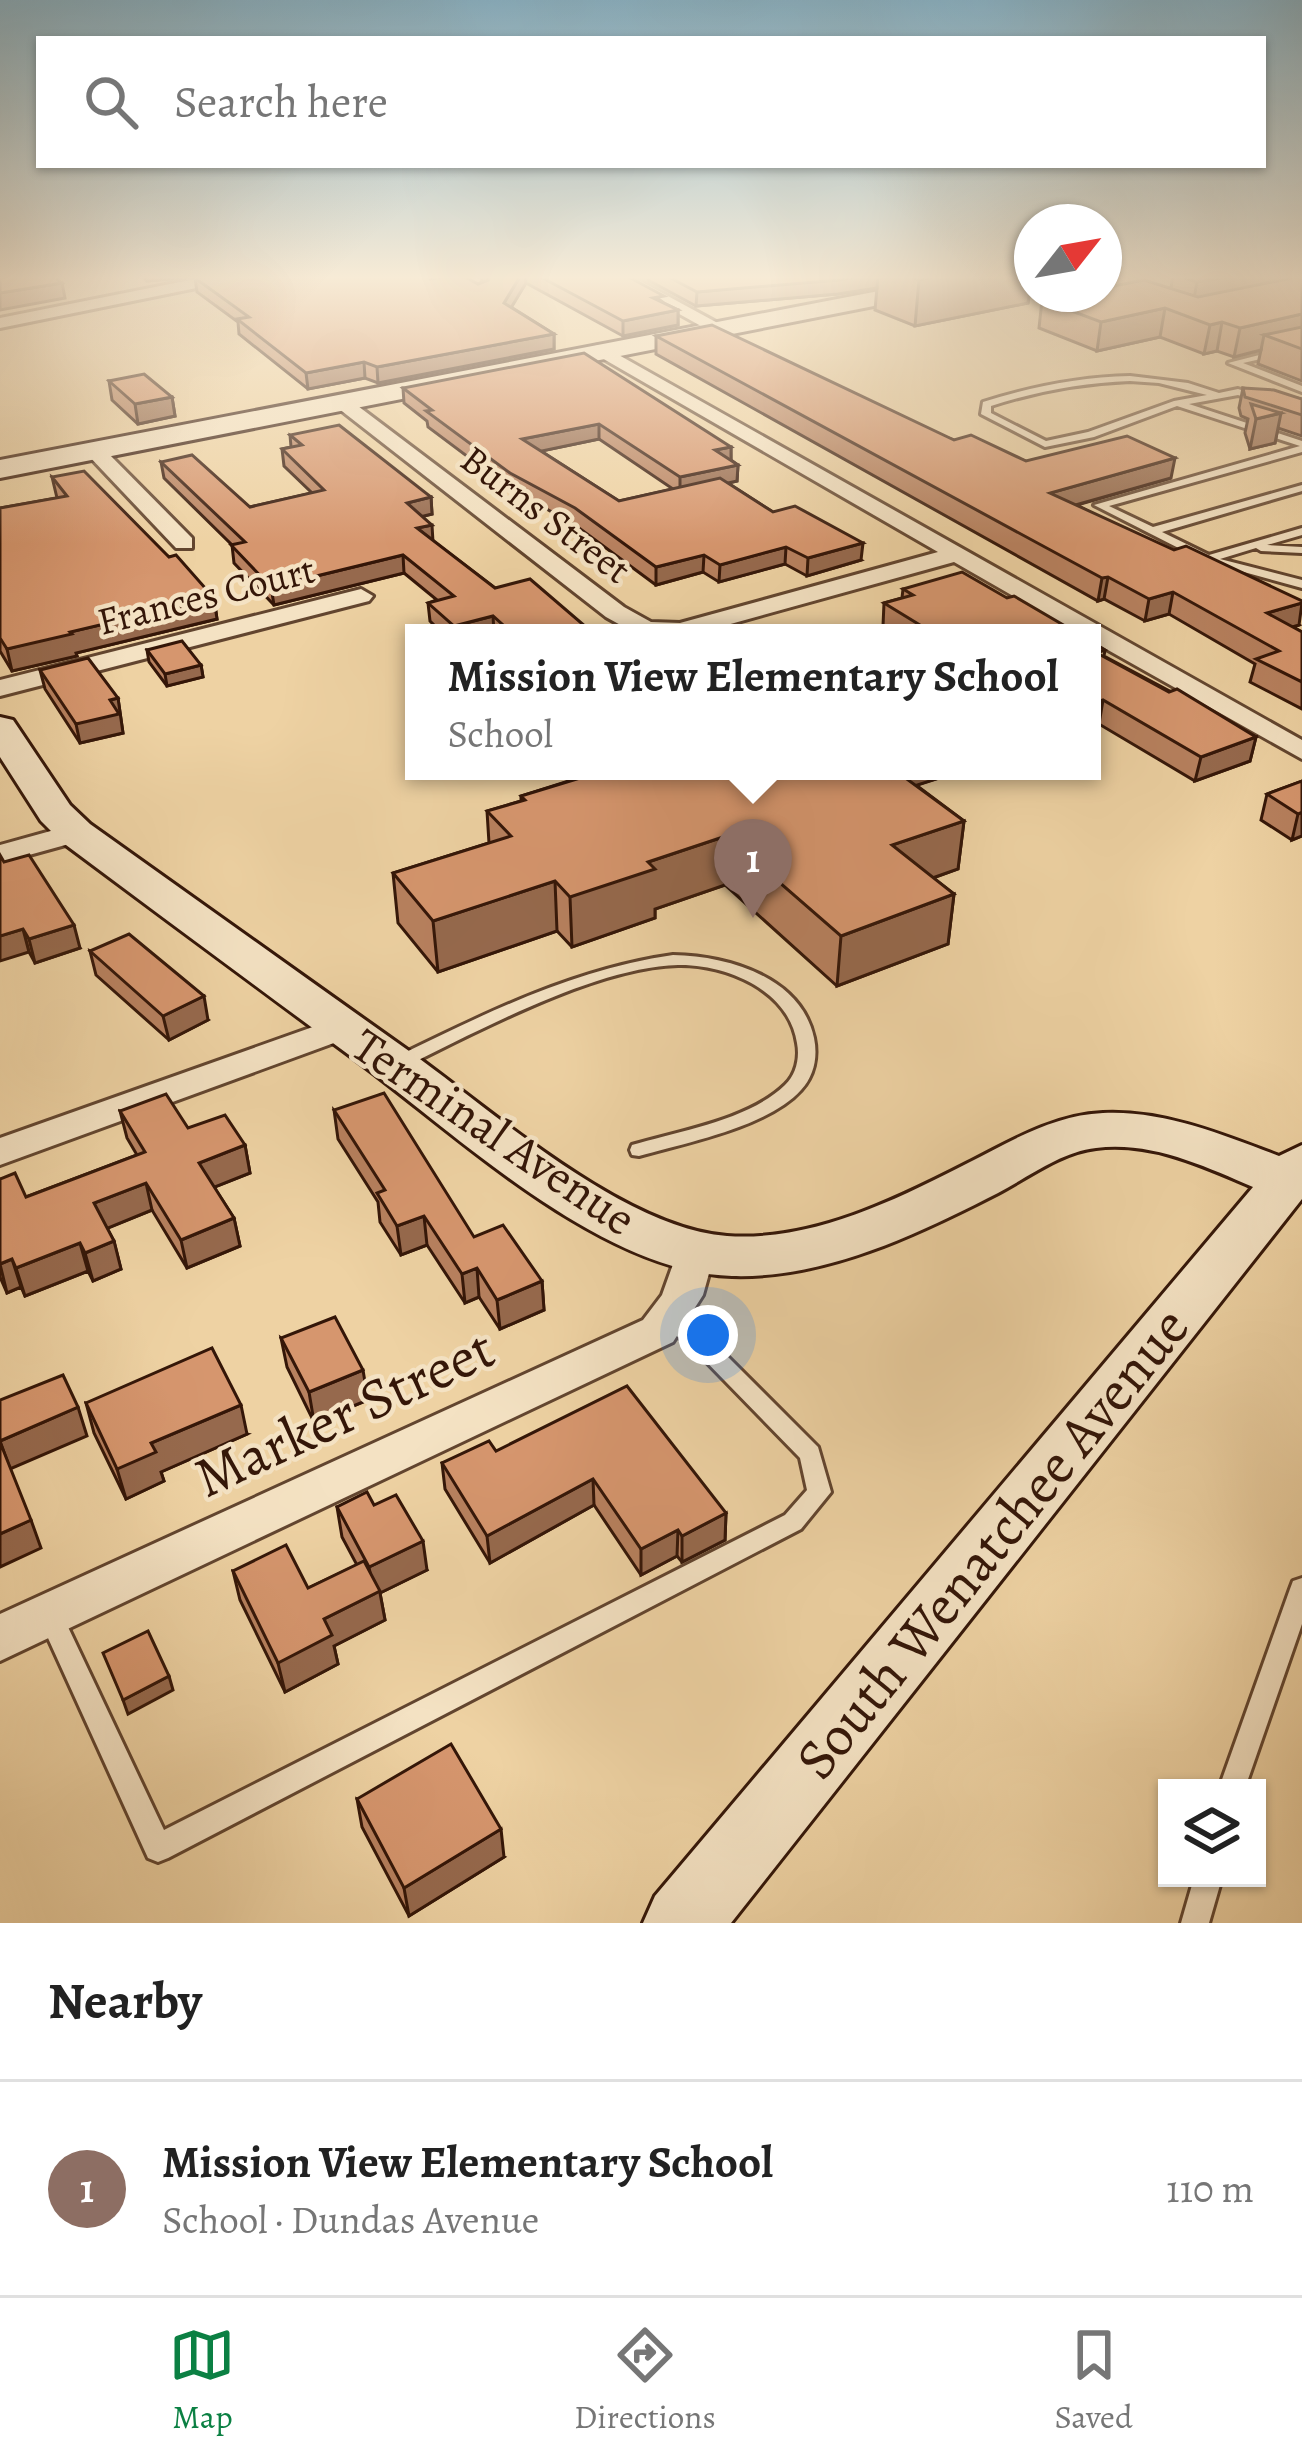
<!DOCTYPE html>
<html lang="en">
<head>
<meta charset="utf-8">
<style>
	:root { --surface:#fff; --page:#f6f6f6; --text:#222; --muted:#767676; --line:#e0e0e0; --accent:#0b8043 }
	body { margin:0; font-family:Alegreya,serif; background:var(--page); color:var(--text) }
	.controls { position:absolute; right:36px; bottom:36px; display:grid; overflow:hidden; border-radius:0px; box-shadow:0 3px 9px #0004 }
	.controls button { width:108px; height:108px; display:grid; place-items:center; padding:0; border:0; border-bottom:3px solid var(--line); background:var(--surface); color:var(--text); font:60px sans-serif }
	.compass { position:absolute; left:1014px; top:204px; width:108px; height:108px; border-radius:50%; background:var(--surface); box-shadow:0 3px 9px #0004; rotate:59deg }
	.you { position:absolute; left:708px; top:1335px; width:42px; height:42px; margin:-30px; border:9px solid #fff; border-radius:50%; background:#1a73e8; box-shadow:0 0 0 18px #1a73e833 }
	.badge { display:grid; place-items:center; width:78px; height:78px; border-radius:50%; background:var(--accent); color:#fff; font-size:39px; font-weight:700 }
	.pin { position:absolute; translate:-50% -99px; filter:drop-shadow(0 3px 6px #0008) }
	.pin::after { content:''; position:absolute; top:63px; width:42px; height:36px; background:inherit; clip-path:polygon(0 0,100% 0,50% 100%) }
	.popup { position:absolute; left:405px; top:624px; width:696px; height:156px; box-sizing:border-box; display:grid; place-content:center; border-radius:0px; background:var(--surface); filter:drop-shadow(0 3px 9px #0005); font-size:39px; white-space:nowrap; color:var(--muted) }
	.popup b { font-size:45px; color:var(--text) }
	.popup::after { content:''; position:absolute; left:50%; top:100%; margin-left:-24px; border:24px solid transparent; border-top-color:var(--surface) }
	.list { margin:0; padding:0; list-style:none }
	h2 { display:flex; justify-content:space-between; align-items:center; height:156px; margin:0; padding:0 48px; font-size:51px }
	h2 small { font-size:39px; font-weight:400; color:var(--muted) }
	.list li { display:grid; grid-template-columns:78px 1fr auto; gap:36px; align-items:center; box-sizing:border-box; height:216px; padding:0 48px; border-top:3px solid var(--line) }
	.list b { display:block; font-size:45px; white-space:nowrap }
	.list p { margin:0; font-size:39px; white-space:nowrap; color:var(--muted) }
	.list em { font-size:39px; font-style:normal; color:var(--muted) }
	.icon { flex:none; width:66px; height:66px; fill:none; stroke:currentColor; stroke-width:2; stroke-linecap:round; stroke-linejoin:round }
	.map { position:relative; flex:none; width:1302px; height:1923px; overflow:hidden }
	.search { position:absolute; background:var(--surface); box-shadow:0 3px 9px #0004; left:36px; right:36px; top:36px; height:132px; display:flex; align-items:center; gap:30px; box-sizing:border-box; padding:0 42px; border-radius:0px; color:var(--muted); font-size:45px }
	.sheet { height:372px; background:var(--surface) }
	nav { display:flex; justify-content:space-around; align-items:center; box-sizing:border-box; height:168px; border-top:3px solid var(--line); background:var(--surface); font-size:33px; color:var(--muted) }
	nav a { display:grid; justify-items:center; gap:6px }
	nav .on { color:var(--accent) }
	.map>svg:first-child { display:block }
</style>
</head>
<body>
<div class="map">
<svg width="1302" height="1923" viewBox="0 0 1302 1923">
	<rect width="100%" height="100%" fill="#eed2a3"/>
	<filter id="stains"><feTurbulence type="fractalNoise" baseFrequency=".00167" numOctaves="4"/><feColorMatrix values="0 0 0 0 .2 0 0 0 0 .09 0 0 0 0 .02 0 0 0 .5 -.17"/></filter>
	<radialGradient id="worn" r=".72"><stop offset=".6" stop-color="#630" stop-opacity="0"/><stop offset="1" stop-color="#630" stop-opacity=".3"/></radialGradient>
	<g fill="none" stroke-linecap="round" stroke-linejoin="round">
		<g stroke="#62452f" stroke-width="6">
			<g id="lane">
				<polygon points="634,275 652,275 625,281 621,279"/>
				<polygon points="1302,344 1302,350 1243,363 1302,386 1302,392 1228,363"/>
				<path d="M 1130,376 L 1188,383 L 1219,393 L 1238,389 L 1302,409 L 1302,415 L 1238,395 L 1189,404 L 1302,441 L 1302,452 L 1109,506 L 1153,527 L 1302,485 L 1302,491 L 1162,532 L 1209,555 L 1302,528 L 1302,535 L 1267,545 L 1302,547 L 1302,553 L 1261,551 L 1256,548 L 1220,559 L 1302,580 L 1302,588 L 1204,561 L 1094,505 L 1300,446 L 1177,406 L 1094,437 L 1045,447 L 981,414 L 983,402 C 1031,387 1079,377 1130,376 ZM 1130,381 L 1159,383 L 1207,395 L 1174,401 L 1088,432 L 1046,441 L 991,413 L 991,406 C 1037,391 1082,383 1130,381 Z"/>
				<path d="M 673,955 C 728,956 801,977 814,1038 C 818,1057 814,1076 801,1090 C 768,1127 685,1143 639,1156 L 632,1155 L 630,1150 L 632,1145 C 679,1131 749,1120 785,1085 C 796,1075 800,1058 797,1043 C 789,990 726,964 678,965 C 596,967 478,1031 404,1067 L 392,1067 L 389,1063 L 392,1059 C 482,1015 573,969 673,955 Z"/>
				<polygon points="667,1312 702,1331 818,1447 831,1492 801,1529 168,1858 158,1862 148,1858 38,1616 41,1608 50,1605 59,1608 164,1830 785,1515 807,1490 800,1458 688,1343 660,1326 657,1320 660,1314"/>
				<polygon points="1302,1578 1302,1624 1245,1788 1219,1788 1290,1589 1293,1581"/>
				<polygon points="1194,1878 1222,1878 1209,1923 1181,1923"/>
			</g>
		</g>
		<g stroke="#62452f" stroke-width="6">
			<g id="street">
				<polygon points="609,275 629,275 725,327 710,331"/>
				<polygon points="200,278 206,280 206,286 0,328 0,318"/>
				<polygon points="601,345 1302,740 1302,759 1092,641 1092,633 1078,633 954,562 698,633 635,633 606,617 329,401 346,397 624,607 651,622 680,623 938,552 595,354 595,346"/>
				<polygon points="87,446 101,446 192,538 192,548 176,548 87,454"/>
				<polygon points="361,589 373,596 369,601 0,696 0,680"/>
				<polygon points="76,824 91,833 87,839 0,863 0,845"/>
				<polygon points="341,1017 353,1020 358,1028 353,1036 0,1165 0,1138"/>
				<polygon points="695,1237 709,1242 715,1252 703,1295 673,1342 0,1661 0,1614 643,1320 662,1295 681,1242"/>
			</g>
		</g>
		<g stroke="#341608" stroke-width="6">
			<g id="secondary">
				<polygon points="962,275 1007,275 996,282 0,478 0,460"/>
				<path d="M 0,717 L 13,720 L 70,805 L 90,824 C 197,900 303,976 409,1051 C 494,1112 623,1228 727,1236 C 811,1242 896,1200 968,1163 C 1011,1141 1054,1115 1103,1113 C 1163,1110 1224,1135 1279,1156 L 1302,1145 L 1302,1199 L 731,1923 L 643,1923 L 655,1896 L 1253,1187 C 1204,1166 1151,1141 1096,1148 C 1061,1152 1030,1176 998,1193 C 918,1234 825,1279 732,1276 C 602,1272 462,1139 360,1063 C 261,990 161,916 62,842 L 41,821 L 0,757 Z"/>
			</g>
		</g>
		<use href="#lane" fill="#f4e2c3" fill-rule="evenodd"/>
		<use href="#street" fill="#f4e2c3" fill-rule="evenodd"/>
		<use href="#secondary" fill="#f4e2c3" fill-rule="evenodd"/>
	</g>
	<g fill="#b8815f" stroke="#341608" stroke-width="3" fill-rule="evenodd">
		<polygon points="140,275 423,275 430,279 478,284 482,282 482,275 625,275 664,303 678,310 678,325 623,336 526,283 511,307 554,334 554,349 378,383 365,378 308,389 239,334 238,322 197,292 195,278 201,276 147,281"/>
		<polygon points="648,275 1032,275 1028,303 915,326 875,310 877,288 838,294 696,306 648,280"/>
		<polygon points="1173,275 1302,275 1302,381 1258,364 1261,350 1234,357 1217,351 1204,354 1160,337 1097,351 1039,328 1042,300 1171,288"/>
		<polygon points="656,336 954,440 1026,461 1171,478 1077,505 1299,625 1293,627 1302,632 1302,709 1250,682 1255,664 1169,614 1145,621 1104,599 1098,601 656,354"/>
		<polygon points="109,381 172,397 175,416 138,424 112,400"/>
		<path d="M 403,388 L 731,447 L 731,460 L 738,465 L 737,481 L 728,483 L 773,512 L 861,560 L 807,576 L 785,564 L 719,582 L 703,572 L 656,585 L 575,525 L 511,489 L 428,427 L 427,421 L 404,403 ZM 599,439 L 673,489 L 619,501 L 541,451 Z"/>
		<polygon points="1243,388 1302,399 1302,436 1278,428 1275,443 1250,449 1245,433 1248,419 1241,416 1239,408"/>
		<polygon points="290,435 431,497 432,514 423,516 433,541 495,588 593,633 442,633 430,621 428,603 437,600 404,573 274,605 234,563 232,545 164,478 161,462 250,507 312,493 284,466 282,449 291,447"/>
		<polygon points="52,477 169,557 214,598 217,619 76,653 77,656 12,671 0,651 0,508 57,498"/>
		<polygon points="903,589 1007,598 1077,633 894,633 883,626 884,603 902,598"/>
		<polygon points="147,650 201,665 203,677 167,686 149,662"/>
		<polygon points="1105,650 1104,656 1256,737 1250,761 1195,781 1099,724 1092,726"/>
		<polygon points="40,670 118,698 123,733 80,743 45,689"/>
		<polygon points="600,771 955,771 955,773 916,785 964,821 958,869 933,878 954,894 948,944 837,986 725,885 655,909 655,918 572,947 557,931 438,972 398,923 393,873 489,843 487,811 521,801 521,796"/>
		<polygon points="1302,781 1302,836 1292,840 1261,820 1267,794"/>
		<polygon points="4,862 80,948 35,963 29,952"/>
		<polygon points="90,951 208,1020 169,1040 96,975"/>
		<polygon points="334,1110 474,1237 542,1281 544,1310 500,1329 479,1297 465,1303 427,1245 401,1255 380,1222 378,1202 338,1139"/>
		<polygon points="120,1111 245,1145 250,1173 214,1187 234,1218 240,1246 187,1268 152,1210 107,1228 114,1241 121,1269 93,1281 88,1271 25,1296 21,1287 7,1293 0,1277 0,1179 26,1197 137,1155 127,1138"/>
		<polygon points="281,1338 368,1400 314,1422 287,1367"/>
		<polygon points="86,1403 247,1434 161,1472 164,1481 126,1499 94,1433"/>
		<polygon points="496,1451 726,1513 725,1540 682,1562 677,1556 641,1575 594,1505 490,1563 445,1489 442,1463"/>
		<polygon points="374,1505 427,1570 380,1593 385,1620 334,1646 338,1664 285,1692 240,1600 233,1571 308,1588 357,1565 342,1537 337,1507"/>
		<polygon points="357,1799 504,1857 409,1916 362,1827"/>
	</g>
	<g fill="#96694d" stroke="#341608" stroke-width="3">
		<polygon points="146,275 207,275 207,276 147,281"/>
		<polygon points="521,275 525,275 526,283 505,318 504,303"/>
		<polygon points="869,275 878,275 877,288 838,294 696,306 697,292"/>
		<polygon points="907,275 1032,275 1028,303 915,326 919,280"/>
		<polygon points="1237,275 1302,275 1301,290 1192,309 1197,282"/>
		<polygon points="62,283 65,298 0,310 0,293"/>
		<polygon points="1165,308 1160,337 1097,351 1101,322"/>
		<polygon points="678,310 678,325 623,336 623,321"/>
		<polygon points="1302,314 1302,341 1264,335 1261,350 1234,357 1240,328"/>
		<polygon points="1222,322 1217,351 1204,354 1210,325"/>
		<polygon points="554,334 554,349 378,383 377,367"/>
		<polygon points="364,362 365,378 308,389 306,373"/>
		<polygon points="172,397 175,416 138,424 135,404"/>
		<polygon points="1281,413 1275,443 1250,449 1256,419"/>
		<polygon points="599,424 599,439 523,455 522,439"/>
		<polygon points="731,447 731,463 715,450"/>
		<polygon points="1175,458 1171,478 1047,513 1050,493"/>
		<polygon points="738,465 737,481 680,494 680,477"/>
		<polygon points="431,497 432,514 408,520 407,503"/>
		<polygon points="432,525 433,542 417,528"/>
		<polygon points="863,543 861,560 807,576 808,558"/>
		<polygon points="786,547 785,564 719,582 720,565"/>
		<polygon points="403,555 404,573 274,605 271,587"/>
		<polygon points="704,555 703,572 656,585 656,567"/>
		<polygon points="1108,577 1104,599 1098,601 1102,578"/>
		<polygon points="1173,592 1169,614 1145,621 1149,599"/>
		<polygon points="214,598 217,619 76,653 77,656 12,671 7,649 70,632"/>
		<polygon points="1302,603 1299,625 1262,636 1267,613"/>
		<polygon points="493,616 494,633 455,633 454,626"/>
		<polygon points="201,665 203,677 167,686 165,674"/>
		<polygon points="118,698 123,733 80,743 76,724 110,700"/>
		<polygon points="1103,700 1099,724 1092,726 1092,704"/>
		<polygon points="1256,737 1250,761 1195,781 1201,757"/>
		<polygon points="881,771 955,771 955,773 905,789"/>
		<polygon points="1302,812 1302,836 1292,840 1298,814"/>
		<polygon points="964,821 958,869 887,894 892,845"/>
		<polygon points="726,836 725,885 655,909 655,918 572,947 570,897 648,862"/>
		<polygon points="555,881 557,931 438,972 433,921"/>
		<polygon points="954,894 948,944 837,986 841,936"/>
		<polygon points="74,925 80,948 35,963 29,939"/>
		<polygon points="23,929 29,952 0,961 0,936"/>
		<polygon points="204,996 208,1020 169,1040 163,1016"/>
		<polygon points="245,1145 250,1173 205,1191 199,1163"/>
		<polygon points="146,1183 152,1210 101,1231 94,1203"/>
		<polygon points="424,1216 427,1245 401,1255 397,1226"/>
		<polygon points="234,1218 240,1246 187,1268 181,1240"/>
		<polygon points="114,1241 121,1269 93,1281 85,1253"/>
		<polygon points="80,1243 88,1271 25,1296 16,1268"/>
		<polygon points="12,1259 21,1287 7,1293 0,1264"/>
		<polygon points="477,1268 479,1297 465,1303 462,1274"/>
		<polygon points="542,1281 544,1310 500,1329 497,1300"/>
		<polygon points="363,1370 368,1400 314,1422 309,1392"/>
		<polygon points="241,1405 247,1434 161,1472 164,1481 126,1499 117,1469 151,1443"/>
		<polygon points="78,1407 87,1436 10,1469 0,1441"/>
		<polygon points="593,1479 594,1505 490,1563 487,1536"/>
		<polygon points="726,1513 725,1540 682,1562 682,1536"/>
		<polygon points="31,1520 41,1548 0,1567 0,1534"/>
		<polygon points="678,1530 677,1556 641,1575 641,1549"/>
		<polygon points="423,1541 427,1570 380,1593 385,1620 334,1646 338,1664 285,1692 278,1663 324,1619 374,1594 369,1567"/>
		<polygon points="169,1676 173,1690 128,1714 123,1700"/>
		<polygon points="501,1829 504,1857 409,1916 404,1888"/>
	</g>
	<g fill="#d6966e" stroke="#341608" stroke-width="3">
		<polygon points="0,275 52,275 62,283 0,293"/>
		<polygon points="206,275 423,275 430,279 462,275 478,284 488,280 485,275 521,275 504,303 554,334 377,367 364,362 306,373 237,319 249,317 195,278"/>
		<polygon points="537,275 625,275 664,296 653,298 678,310 623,321"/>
		<polygon points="665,275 869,275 839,280 697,292"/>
		<polygon points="907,275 943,275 919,280"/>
		<polygon points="1174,275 1237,275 1197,282"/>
		<polygon points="1302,276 1302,314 1240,328 1222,322 1210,325 1165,308 1101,322 1042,300 1071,294 1104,294 1104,288 1144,280 1198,297"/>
		<polygon points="712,325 954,440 971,435 1026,461 1127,436 1175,458 1050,493 1174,550 1186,546 1302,601 1302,603 1267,613 1302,632 1302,682 1256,659 1279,651 1173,592 1149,599 1108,577 1102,578 656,336"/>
		<polygon points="1302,327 1302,349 1264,335"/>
		<polygon points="584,353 731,447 715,450 738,465 680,477 599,424 522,439 619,501 720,478 773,512 795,506 863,543 808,558 786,547 720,565 704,555 656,567 575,508 510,473 426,411 432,410 403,388"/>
		<polygon points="144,374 172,397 135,404 109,381"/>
		<polygon points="1243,388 1274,390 1302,399 1302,415 1245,397"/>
		<polygon points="1251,404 1281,413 1256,419"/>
		<polygon points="339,425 431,497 407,503 432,525 417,528 495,588 530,579 593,633 512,633 493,616 454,626 428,603 454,596 403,555 271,587 231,545 245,542 161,462 192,455 250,507 324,490 282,449 302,445 290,435"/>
		<polygon points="84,471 169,557 176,555 214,598 70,632 72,634 7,649 0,638 0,508 67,496 52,477"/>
		<polygon points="962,572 1007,598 1014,596 1077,633 933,633 884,603 913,595 903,589"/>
		<polygon points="182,641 201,665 165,674 147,650"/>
		<polygon points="1092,642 1105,650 1097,653 1169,692 1177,689 1256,737 1201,757 1103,700 1092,704"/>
		<polygon points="88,658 118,698 110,700 119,714 76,724 40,670"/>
		<polygon points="603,771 896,771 964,821 892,845 954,894 841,936 726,836 648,862 655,869 570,897 555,881 433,921 393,873 511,836 487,811 525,800 521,796"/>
		<polygon points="1302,781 1302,812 1298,814 1267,794"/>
		<polygon points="0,855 4,862 29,855 74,925 29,939 23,929 0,936"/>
		<polygon points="129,934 204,996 163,1016 90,951"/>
		<polygon points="384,1093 474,1237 503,1225 542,1281 497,1300 477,1268 462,1274 424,1216 397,1226 377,1193 385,1190 334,1110"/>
		<polygon points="166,1094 188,1128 225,1115 245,1145 199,1163 234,1218 181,1240 146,1183 94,1203 114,1241 85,1253 80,1243 16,1268 12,1259 0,1264 0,1179 15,1173 26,1197 145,1152 120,1111"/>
		<polygon points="335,1317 363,1370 309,1392 281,1338"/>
		<polygon points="212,1348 241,1405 151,1443 156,1452 117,1469 86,1403"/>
		<polygon points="63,1375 78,1407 0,1441 0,1400"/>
		<polygon points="627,1386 726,1513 682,1536 678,1530 641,1549 593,1479 487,1536 442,1463 489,1441 496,1451"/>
		<polygon points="0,1442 31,1520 0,1534"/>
		<polygon points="367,1492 374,1505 396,1495 423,1541 369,1567 337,1507"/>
		<polygon points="286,1545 308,1588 364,1561 380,1591 324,1619 332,1635 278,1663 233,1571"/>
		<polygon points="148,1631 169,1676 123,1700 103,1653"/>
		<polygon points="451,1744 501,1829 404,1888 357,1799"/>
	</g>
	<linearGradient id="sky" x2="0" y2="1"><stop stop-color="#89b6cc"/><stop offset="0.51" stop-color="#f7ebd6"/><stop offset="1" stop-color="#f7ebd6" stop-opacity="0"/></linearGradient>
	<rect width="1302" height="544" fill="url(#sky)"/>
	<g text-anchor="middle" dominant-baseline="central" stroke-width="9" stroke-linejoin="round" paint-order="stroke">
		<g font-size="39" fill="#341608" stroke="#f4e2c3">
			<text transform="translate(546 514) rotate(37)">Burns Street</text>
			<text transform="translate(206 595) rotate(-14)">Frances Court</text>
		</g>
		<g font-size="48" fill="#341608" stroke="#f4e2c3">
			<text transform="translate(494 1132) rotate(34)">Terminal Avenue</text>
		</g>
		<g font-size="57" fill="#341608" stroke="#f4e2c3">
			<text transform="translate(344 1413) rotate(-25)">Marker Street</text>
			<text transform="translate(992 1543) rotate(-51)">South Wenatchee Avenue</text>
		</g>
	</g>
	<rect width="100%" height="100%" filter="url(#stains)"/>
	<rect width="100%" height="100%" fill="url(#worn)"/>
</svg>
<div class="controls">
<button><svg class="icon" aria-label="layers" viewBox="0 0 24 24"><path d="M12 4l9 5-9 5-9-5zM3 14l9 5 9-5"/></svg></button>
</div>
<svg class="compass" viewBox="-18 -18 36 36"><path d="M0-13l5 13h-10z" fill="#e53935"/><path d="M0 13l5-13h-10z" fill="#767676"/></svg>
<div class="you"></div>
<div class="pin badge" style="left:753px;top:918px;background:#8d6e63">1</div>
<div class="popup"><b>Mission View Elementary School</b>School</div>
<div class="search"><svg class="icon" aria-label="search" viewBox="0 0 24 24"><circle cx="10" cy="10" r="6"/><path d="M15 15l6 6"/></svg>Search here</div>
</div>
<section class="sheet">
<h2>Nearby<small></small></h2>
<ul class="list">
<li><span class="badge" style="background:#8d6e63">1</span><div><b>Mission View Elementary School</b><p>School · Dundas Avenue</p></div><em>110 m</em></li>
</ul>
</section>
<nav>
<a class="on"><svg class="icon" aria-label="map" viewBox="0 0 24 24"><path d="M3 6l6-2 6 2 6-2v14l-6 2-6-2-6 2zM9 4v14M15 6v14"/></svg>Map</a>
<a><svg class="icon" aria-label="directions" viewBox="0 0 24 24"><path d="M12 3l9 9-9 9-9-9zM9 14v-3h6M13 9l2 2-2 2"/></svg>Directions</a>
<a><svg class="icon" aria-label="saved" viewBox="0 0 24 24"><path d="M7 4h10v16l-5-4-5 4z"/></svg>Saved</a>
</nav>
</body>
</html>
